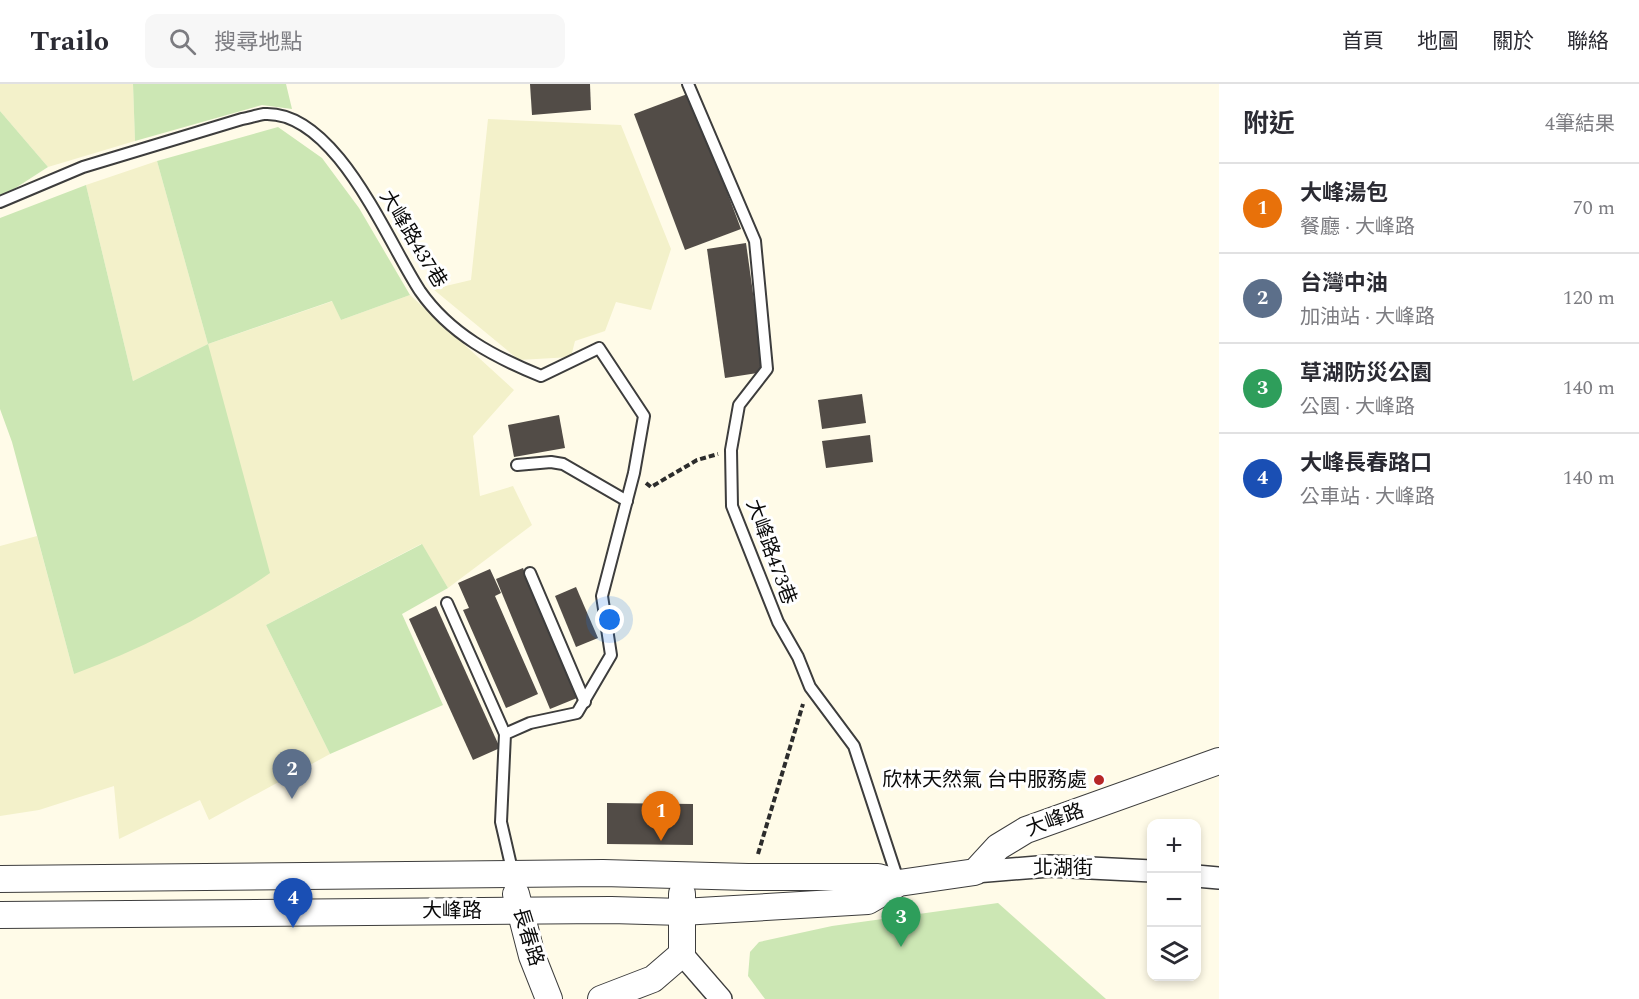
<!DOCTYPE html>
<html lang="zh-TW">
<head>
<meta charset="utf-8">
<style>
	:root { --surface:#fff; --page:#f7f7f7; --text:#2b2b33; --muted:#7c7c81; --line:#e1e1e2; --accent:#b62627 }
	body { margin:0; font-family:Spectral,"Noto Sans TC",serif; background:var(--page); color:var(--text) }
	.controls { position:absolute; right:18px; bottom:18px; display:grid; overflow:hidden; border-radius:12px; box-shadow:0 3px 9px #0003 }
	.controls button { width:54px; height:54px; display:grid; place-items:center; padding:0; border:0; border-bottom:2px solid var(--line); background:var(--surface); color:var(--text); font:30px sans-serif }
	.you { position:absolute; left:610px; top:536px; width:21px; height:21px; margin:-15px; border:4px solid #fff; border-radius:50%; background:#1a73e8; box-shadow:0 0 0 9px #1a73e833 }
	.badge { display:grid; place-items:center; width:39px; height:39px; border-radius:50%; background:var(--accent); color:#fff; font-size:20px; font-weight:700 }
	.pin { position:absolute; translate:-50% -50px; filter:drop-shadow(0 2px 3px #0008) }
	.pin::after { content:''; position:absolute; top:32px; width:21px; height:18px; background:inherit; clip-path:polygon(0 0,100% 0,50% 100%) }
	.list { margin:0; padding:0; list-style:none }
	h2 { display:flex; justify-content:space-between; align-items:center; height:78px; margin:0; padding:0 24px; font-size:26px }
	h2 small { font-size:20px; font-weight:400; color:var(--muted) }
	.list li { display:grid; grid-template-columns:39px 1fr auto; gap:18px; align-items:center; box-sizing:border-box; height:90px; padding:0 24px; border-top:2px solid var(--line) }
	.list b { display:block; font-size:22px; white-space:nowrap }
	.list p { margin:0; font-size:20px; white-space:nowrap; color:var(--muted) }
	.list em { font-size:20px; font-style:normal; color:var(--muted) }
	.icon { flex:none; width:33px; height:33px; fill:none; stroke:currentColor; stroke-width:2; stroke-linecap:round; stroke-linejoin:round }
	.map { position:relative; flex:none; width:1219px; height:915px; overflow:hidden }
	header { display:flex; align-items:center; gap:36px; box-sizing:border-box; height:84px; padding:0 30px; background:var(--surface); border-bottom:2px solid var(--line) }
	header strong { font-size:28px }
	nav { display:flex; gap:33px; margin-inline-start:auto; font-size:21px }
	.search { width:420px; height:54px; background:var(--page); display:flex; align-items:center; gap:15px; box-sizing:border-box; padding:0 21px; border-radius:12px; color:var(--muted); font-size:22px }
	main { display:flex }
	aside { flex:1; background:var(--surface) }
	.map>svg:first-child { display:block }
</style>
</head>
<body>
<header>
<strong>Trailo</strong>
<div class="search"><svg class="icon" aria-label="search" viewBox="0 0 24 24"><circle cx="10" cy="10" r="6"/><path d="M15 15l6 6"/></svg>搜尋地點</div>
<nav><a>首頁</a><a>地圖</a><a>關於</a><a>聯絡</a></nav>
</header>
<main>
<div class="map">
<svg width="1219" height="915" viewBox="0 0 1219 915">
	<rect width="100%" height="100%" fill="#fffbe8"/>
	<g fill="#f3f1ca">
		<polygon points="0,0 133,0 135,57 48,83 0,27"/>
		<polygon points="488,35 621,41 671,165 651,226 616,218 605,247 575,257 571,273 519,276 433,205 471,196"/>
		<polygon points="157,77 208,260 333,217 341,236 410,211 514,306 473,352 480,412 513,402 532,441 448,504 421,460 266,541 330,670 209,736 200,716 119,755 114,702 39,726 0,732 0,462 37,452 74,590 208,260 133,297 86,101"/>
	</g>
	<g fill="#cce7b4">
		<polygon points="133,0 286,0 292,25 262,21 135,57"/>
		<polygon points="0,27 48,83 0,114"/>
		<path d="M 278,43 L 322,74 L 359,124 L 410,211 L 341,236 L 332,217 L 208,260 L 270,489 C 209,531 143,564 74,590 L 12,358 L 0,325 L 0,134 L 86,101 L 133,297 L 208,260 L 157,77 Z"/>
		<polygon points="422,460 448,504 402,530 443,621 330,670 266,541"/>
		<polygon points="998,819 1106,915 765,915 748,892 750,868 759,858 832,842"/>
	</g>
	<g fill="#524c47">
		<polygon points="530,0 590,0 591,26 532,31"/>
		<polygon points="690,9 741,145 685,166 634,30"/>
		<polygon points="746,159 764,288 725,294 707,165"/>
		<polygon points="862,310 866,339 822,345 818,316"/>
		<polygon points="559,331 565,364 514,373 508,341"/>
		<polygon points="870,351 873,378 826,384 822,357"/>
		<polygon points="523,484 577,614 550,625 496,495"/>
		<polygon points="490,485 501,509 495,512 538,610 506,624 463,526 469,524 458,499"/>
		<polygon points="576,503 598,554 576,563 555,512"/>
		<polygon points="436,522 500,664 473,676 409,535"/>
		<polygon points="607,719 693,720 693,761 607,760"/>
	</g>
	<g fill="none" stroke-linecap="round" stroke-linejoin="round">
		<g stroke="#3d3d3d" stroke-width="14">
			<g id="service">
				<polyline points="688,0 755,157 767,285 739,321 731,366 732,422 778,538 798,573 810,603 854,662 898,796"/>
				<path d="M 0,118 L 83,83 L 242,35 C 249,34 257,31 264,30 C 336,26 387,157 420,207 C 450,250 494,273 541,292 L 599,264 L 644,332 L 634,389 L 602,512 L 611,571 L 577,629 L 530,639 L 505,650 L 501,738 L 513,790"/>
				<polyline points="517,381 551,378 563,380 627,417"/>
				<polyline points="530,489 585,618"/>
				<polyline points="447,519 505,650"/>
			</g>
		</g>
		<g stroke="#3d3d3d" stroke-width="24">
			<g id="minor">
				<polyline points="975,788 1050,782 1152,787"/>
				<polyline points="1196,792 1219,794"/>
				<polyline points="682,870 721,915"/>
			</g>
		</g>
		<g stroke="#3d3d3d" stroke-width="28">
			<g id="tertiary">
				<polyline points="0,795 603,789 748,793 878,793 899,799"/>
				<polyline points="516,810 532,872 549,915"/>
				<polyline points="0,831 611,826 682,828 868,817 899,799 975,788 998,763 1026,746 1219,677"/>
				<polyline points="601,915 653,895 682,870 682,810"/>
			</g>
		</g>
		<g stroke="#2c2c2c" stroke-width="4" stroke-dasharray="6 3" stroke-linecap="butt">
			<polyline points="646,399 651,403 697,376 718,370"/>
			<polyline points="758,770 803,620"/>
		</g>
		<use href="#service" stroke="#fff" stroke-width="10"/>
		<use href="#minor" stroke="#fff" stroke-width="21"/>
		<use href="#tertiary" stroke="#fff" stroke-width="26"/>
	</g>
	<circle fill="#b62627" stroke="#fff" stroke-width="2" cx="1099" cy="696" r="6"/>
	<g text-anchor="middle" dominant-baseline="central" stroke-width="6" stroke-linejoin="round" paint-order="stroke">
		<g font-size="20" fill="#0a0a0a" stroke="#fff">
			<text transform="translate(413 155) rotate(59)">大峰路437巷</text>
			<text transform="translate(771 468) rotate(70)">大峰路473巷</text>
			<text transform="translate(1055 736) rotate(-20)">大峰路</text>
			<text x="1063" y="784">北湖街</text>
			<text x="452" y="827">大峰路</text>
			<text transform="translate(528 853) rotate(73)">長春路</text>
		</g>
		<g font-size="20" fill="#0a0a0a" stroke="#fff" text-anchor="end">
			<text x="1087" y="696">欣林天然氣 台中服務處</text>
		</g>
	</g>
</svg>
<div class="controls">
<button>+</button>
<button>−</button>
<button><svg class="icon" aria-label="layers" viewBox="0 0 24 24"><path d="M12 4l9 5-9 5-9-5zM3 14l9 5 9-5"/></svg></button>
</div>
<div class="you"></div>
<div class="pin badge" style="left:661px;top:757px;background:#e8710a">1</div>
<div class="pin badge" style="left:292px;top:715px;background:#5c6f8a">2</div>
<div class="pin badge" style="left:901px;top:863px;background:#2e9e5b">3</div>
<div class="pin badge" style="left:293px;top:844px;background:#1a4fb4">4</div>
</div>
<aside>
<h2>附近<small>4筆結果</small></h2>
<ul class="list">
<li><span class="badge" style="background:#e8710a">1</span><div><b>大峰湯包</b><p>餐廳 · 大峰路</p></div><em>70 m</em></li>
<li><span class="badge" style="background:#5c6f8a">2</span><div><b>台灣中油</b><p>加油站 · 大峰路</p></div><em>120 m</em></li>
<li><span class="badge" style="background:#2e9e5b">3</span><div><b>草湖防災公園</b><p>公園 · 大峰路</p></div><em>140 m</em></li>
<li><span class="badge" style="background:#1a4fb4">4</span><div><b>大峰長春路口</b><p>公車站 · 大峰路</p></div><em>140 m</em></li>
</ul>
</aside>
</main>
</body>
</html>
